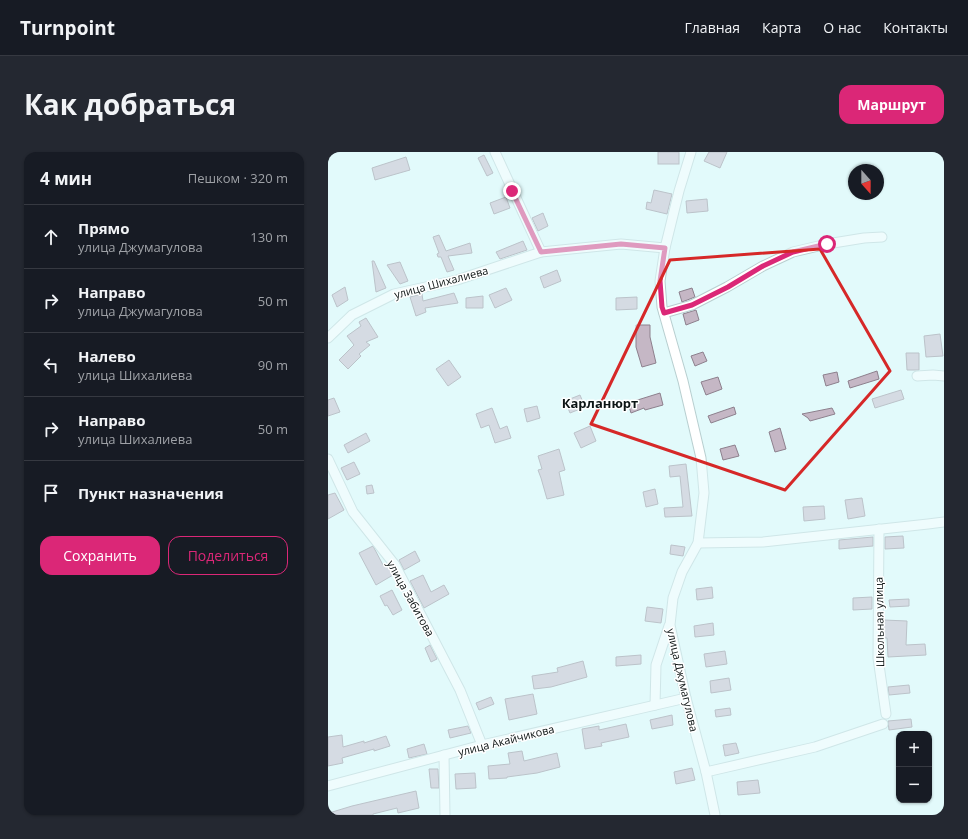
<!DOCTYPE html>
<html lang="ru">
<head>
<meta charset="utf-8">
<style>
	:root { --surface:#171b24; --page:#242831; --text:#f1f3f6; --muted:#9ea1a6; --line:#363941; --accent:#db2777 }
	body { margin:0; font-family:"Open Sans",sans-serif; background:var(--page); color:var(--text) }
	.controls { position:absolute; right:12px; bottom:12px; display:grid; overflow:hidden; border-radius:8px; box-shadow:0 1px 3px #0004 }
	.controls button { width:36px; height:36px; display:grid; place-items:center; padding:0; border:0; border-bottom:1px solid var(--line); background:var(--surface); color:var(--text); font:20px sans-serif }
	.compass { position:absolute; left:520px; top:12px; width:36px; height:36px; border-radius:50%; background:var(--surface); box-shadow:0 1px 3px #0004; rotate:159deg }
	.stop { position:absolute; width:12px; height:12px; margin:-9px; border:3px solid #db2777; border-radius:50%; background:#fff }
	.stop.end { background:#db2777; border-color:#fff; box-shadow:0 1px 4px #0008 }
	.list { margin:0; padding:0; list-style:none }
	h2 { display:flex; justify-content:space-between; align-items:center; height:52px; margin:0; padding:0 16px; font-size:17px }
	h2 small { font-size:13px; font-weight:400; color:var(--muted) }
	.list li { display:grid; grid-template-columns:26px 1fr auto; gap:12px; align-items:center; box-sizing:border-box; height:64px; padding:0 16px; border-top:1px solid var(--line) }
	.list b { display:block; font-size:15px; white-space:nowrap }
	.list p { margin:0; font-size:13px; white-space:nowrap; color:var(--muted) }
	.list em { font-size:13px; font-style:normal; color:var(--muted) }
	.actions { display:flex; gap:8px; padding:12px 16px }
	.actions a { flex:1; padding:9px 0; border:1px solid var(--accent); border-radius:12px; text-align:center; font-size:14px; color:var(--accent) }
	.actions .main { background:var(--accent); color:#fff }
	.icon { flex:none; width:22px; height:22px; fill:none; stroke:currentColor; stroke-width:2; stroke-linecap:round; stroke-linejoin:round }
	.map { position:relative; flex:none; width:616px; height:663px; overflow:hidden; border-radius:12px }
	header { display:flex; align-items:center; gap:24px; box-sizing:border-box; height:56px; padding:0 20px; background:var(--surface); border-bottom:1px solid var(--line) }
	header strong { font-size:19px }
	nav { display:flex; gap:22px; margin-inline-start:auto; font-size:14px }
	.intro { display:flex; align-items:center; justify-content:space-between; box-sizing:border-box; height:96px; padding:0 24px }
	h1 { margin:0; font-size:28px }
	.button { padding:10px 18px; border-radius:12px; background:var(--accent); color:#fff; font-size:14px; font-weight:700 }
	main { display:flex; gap:24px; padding:0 24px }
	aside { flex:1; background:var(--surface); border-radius:12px; box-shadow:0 1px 3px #0004 }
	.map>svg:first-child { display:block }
</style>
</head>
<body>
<header>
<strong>Turnpoint</strong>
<nav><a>Главная</a><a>Карта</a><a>О нас</a><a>Контакты</a></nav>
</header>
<div class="intro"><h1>Как добраться</h1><a class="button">Маршрут</a></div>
<main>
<aside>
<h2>4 мин<small>Пешком · 320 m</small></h2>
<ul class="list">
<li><svg class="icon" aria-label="ahead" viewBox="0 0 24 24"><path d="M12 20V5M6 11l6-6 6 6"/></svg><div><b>Прямо</b><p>улица Джумагулова</p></div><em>130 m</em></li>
<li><svg class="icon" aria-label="right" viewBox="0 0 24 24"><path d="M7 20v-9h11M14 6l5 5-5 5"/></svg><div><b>Направо</b><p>улица Джумагулова</p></div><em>50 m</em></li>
<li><svg class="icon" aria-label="left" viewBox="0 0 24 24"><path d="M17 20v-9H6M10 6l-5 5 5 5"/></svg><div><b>Налево</b><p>улица Шихалиева</p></div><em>90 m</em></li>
<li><svg class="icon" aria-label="right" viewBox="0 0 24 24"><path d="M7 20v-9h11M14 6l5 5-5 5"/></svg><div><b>Направо</b><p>улица Шихалиева</p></div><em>50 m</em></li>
<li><svg class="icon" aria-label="arrive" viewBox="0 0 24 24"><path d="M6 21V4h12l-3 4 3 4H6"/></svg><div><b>Пункт назначения</b></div></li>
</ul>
<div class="actions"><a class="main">Сохранить</a><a>Поделиться</a></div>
</aside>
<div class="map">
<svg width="616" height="663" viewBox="0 0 616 663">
	<rect width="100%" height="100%" fill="#e2fafb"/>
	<g fill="#c5b7c5" stroke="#8d808d">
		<rect x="330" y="0" width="21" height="12"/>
		<polygon points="381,0 399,0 392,16 376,9"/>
		<polygon points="156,3 165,21 159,24 150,6"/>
		<polygon points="78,5 82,18 47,28 44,16"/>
		<polygon points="326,38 344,42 339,62 318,57 319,50 323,51"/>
		<polygon points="178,45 182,56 166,62 162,51"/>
		<polygon points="379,47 380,59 359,61 358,49"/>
		<polygon points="215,61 220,74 210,79 204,66"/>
		<polygon points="111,83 118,99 142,91 144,101 120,104 126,118 119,120 113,105 110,105 109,102 111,101 105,85"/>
		<polygon points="195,89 199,98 172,107 168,100"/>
		<polygon points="44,109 46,109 58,136 48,140"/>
		<polygon points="72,110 80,129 72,132 59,113"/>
		<polygon points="229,118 233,129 216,136 212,125"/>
		<polygon points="17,135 20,148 9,155 4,143"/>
		<polygon points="178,136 184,148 167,156 161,143"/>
		<polygon points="364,136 367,145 354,150 351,140"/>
		<polygon points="126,141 130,151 97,156 98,160 88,164 82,145 94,142 95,149"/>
		<polygon points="155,144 155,156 138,156 138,146"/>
		<polygon points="309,145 309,157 288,158 288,146"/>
		<polygon points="368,158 371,168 358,173 355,162"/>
		<polygon points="38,166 50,185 38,190 42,193 31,202 33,204 20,217 11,208 26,193 19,184 33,174 31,170"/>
		<polygon points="308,173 322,173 322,185 328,211 314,215 308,195"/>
		<polygon points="612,182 615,204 598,205 596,184"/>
		<polygon points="375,200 379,209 367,214 363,204"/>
		<polygon points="578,201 591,201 591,218 579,218"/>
		<polygon points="121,208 133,225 120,234 108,217"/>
		<polygon points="549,219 551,227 522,236 520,229"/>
		<polygon points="509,220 511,230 498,234 495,223"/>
		<polygon points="390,225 394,237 378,243 373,230"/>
		<polygon points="573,238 576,247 547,256 544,247"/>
		<polygon points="332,241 335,253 317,258 316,256 303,261 300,251"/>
		<polygon points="252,243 257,255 242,261 237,249"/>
		<polygon points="6,246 12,260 0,264 0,248"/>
		<polygon points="209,254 212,266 199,270 196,257"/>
		<polygon points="406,255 408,262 383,271 380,264"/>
		<polygon points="164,256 172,277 179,274 183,286 167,291 161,273 153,276 148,262"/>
		<polygon points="504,256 507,262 482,269 480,266 474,262"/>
		<polygon points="262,274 268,289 253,296 246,281"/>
		<polygon points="452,276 458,297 447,300 441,280"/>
		<polygon points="38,281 42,289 20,301 16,293"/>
		<polygon points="407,293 411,304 395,308 392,297"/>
		<polygon points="231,297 237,318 231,320 236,343 219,347 213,326 210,318 214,317 210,304"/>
		<polygon points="26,310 32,322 19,328 13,316"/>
		<polygon points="358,312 364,364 337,365 336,356 355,355 352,324 342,325 341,314"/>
		<polygon points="44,333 46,341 39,342 38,334"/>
		<polygon points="327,337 330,352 318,355 315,340"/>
		<polygon points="7,341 16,358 0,367 0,343"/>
		<polygon points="534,346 537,364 520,367 517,348"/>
		<polygon points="496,354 497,367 476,369 475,355"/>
		<polygon points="575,384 576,396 557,397 557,385"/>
		<polygon points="545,385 545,394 511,397 511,388"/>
		<polygon points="343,393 357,395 355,404 342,402"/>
		<polygon points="45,394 55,413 58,412 59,415 60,414 62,416 65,423 48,433 31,401"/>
		<polygon points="87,399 92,409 76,418 71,408"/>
		<polygon points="95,423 103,440 116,433 121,442 96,456 82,429"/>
		<polygon points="384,435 385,446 369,448 368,437"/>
		<polygon points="64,438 74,458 65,463 59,453 57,454 52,444"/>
		<polygon points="544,445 544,457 525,458 525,446"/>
		<polygon points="581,447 581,454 562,455 561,448"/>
		<polygon points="319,455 335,457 333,471 317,469"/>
		<polygon points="556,468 579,469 578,493 597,492 598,503 560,505 559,486 556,486"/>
		<polygon points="385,471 386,483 367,485 366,474"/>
		<polygon points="102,493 109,507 103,510 97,496"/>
		<polygon points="397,499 399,512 378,515 376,502"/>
		<polygon points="313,503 313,512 288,514 288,505"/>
		<polygon points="255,509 259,525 223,535 206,537 204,524 230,520 229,516"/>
		<polygon points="401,526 403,538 383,541 382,529"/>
		<polygon points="581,533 582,541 561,543 560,535"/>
		<polygon points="205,542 209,562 181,568 177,547"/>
		<polygon points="163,545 166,552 151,558 148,551"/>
		<polygon points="402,556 403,563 388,565 387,558"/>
		<polygon points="344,563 345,573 324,577 322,568"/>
		<polygon points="583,567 584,575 561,578 560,569"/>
		<polygon points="298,572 301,585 273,591 274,594 257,597 254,577 271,574 271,578"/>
		<polygon points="140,574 143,581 122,586 120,578"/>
		<polygon points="14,583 15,595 36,589 36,591 58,584 62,594 46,599 46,597 14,606 15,611 0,614 0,585"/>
		<polygon points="408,591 411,601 397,604 395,593"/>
		<polygon points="96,592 99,602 81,606 79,597"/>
		<polygon points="194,599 196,609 229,601 232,615 209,621 179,625 179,626 161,627 160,614 182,612 180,601"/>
		<polygon points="364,616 367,628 348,632 346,620"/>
		<polygon points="101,617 110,617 111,636 103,636"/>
		<polygon points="147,621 148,636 128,637 127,622"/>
		<polygon points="430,628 432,641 410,643 409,630"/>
		<polygon points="88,639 91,656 70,661 69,656 45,662 45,663 1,663 1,661 24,654"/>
	</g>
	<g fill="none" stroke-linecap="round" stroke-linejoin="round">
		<g stroke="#b8cfd0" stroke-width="11">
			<g id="minor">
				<polyline points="167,0 213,100"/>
				<polyline points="363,0 351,39 337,96 332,129 334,155 355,229 373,306 376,341 370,391 354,420 345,446 342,473 358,546 378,620 387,663"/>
				<polyline points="336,161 364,153 399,135 435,114 465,100 499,92 536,86 554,85"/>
				<polyline points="0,186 24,163 66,142 129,128 213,100 293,92 337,96"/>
				<polyline points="589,224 605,223 616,224"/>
				<polyline points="0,307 25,360 67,413 132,538 154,593"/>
				<polyline points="551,377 550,506 558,562"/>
				<polyline points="370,391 435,390 600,372 616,370"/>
				<polyline points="327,553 328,513 341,474"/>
				<polyline points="116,603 117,663"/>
				<polyline points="378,620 487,595 555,572"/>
				<polyline points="0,634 154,593 358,546"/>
			</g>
		</g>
		<use href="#minor" stroke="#fff" stroke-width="9"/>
	</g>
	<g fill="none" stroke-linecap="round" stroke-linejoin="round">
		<polyline stroke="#db2777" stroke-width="5" points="184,39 213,100 293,92 337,96 332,129 334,155 336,161 364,153 400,135 435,114 465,100 499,92"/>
	</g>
	<path d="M0 0H616V663H0ZM 492,97 L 562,219 L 457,338 L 263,272 L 342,108 Z" fill="#e2fafb" fill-opacity=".55" fill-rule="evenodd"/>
	<path fill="none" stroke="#d62828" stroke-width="3" stroke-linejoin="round" d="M 492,97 L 562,219 L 457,338 L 263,272 L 342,108 Z"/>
	<g text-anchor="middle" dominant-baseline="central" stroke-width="3" stroke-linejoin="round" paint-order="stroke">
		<g font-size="11" fill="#0c1414" stroke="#fff">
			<text transform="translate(113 130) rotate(-15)">улица Шихалиева</text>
			<text transform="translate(83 446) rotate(61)">улица Забитова</text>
			<text transform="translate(551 470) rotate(-91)">Школьная улица</text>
			<text transform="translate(355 528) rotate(77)">улица Джумагулова</text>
			<text transform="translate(178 588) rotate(-14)">улица Акайчикова</text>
		</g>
		<g font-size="13" font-weight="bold" fill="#0c1414" stroke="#fff">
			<text x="272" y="251">Карланюрт</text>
		</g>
	</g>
</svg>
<div class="controls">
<button>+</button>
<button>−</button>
</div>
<svg class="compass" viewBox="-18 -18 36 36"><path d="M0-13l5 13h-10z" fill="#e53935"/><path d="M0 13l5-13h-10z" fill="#9ea1a6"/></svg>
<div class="stop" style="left:499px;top:92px"></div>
<div class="stop end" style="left:184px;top:39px"></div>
</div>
</main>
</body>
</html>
